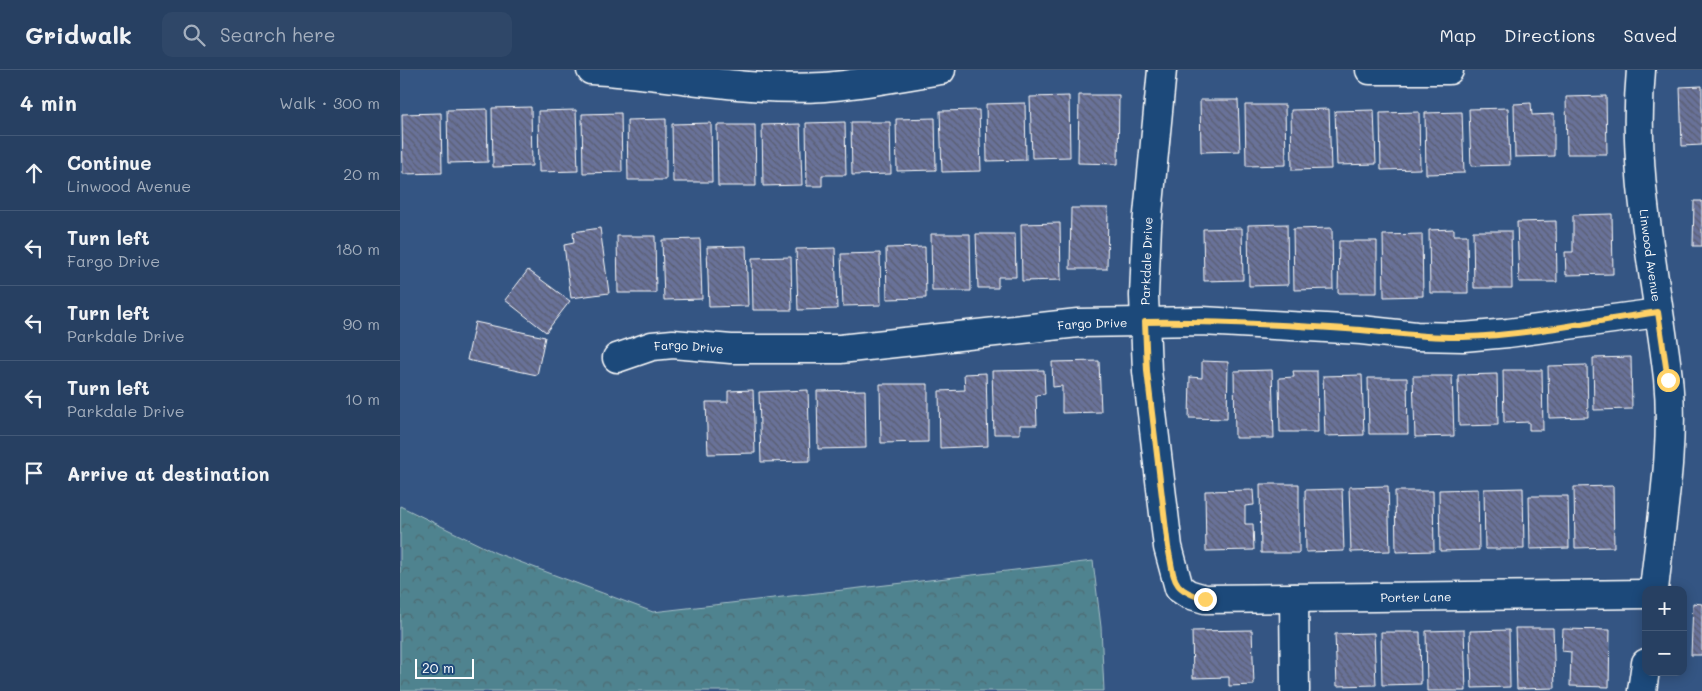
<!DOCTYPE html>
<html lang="en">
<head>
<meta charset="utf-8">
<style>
	:root { --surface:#274062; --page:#2f4768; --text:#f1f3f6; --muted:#a4afbe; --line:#435977 }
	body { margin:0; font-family:Mali,sans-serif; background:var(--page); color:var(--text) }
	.controls { position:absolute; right:15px; bottom:15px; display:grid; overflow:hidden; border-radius:10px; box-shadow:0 2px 12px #0003 }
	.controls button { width:45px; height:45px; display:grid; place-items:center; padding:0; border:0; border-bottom:1px solid var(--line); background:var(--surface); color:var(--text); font:25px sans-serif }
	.scale { position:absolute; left:15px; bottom:12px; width:59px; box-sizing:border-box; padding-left:5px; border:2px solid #fff; border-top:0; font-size:14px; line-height:18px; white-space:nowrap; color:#fff; -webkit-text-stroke:4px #1f4a7a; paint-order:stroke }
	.stop { position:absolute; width:15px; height:15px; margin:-11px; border:4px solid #ffd166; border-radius:50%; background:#fff }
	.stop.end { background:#ffd166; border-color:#fff; box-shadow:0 1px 5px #0008 }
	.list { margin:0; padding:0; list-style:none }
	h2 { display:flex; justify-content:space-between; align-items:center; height:65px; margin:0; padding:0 20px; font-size:21px }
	h2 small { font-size:16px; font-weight:400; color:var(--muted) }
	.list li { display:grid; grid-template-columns:32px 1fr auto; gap:15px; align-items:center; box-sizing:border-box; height:75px; padding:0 20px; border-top:1px solid var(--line) }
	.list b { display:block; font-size:19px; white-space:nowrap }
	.list p { margin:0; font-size:16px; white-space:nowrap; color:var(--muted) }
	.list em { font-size:16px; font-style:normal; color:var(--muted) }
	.icon { flex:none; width:28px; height:28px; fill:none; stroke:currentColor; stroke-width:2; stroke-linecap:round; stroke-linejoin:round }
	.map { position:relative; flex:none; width:1302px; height:621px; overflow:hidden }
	header { display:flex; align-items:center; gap:30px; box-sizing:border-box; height:70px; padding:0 25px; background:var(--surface); border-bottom:1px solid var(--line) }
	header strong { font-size:24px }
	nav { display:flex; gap:28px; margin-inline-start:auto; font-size:18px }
	.search { width:350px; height:45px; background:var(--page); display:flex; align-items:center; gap:12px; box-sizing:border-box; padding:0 18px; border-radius:10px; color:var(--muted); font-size:19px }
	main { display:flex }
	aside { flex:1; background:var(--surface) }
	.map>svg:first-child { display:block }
</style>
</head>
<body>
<header>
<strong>Gridwalk</strong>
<div class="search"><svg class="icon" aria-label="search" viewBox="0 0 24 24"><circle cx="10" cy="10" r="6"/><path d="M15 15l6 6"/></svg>Search here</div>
<nav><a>Map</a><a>Directions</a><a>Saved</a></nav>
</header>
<main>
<aside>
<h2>4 min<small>Walk · 300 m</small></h2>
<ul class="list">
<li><svg class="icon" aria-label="ahead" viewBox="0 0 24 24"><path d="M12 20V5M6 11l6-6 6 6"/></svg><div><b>Continue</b><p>Linwood Avenue</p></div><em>20 m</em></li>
<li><svg class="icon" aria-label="left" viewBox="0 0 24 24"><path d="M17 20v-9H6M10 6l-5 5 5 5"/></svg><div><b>Turn left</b><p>Fargo Drive</p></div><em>180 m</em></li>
<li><svg class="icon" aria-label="left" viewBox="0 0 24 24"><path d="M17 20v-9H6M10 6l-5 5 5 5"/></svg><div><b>Turn left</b><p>Parkdale Drive</p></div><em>90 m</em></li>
<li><svg class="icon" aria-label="left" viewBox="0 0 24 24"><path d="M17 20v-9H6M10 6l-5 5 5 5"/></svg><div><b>Turn left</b><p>Parkdale Drive</p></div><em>10 m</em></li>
<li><svg class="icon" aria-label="arrive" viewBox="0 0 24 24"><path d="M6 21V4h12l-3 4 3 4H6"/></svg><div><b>Arrive at destination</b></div></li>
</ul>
</aside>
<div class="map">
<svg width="1302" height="621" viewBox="0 0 1302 621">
	<defs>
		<pattern id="forest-crowns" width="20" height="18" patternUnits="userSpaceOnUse" patternTransform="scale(1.25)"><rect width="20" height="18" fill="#4f838f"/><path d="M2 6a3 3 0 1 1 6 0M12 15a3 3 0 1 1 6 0" fill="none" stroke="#4e6a71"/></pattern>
		<pattern id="building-back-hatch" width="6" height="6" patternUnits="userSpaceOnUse" patternTransform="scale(1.25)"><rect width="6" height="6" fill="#697299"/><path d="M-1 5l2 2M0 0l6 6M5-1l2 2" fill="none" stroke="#595d6f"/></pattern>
	</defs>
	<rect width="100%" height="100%" fill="#345583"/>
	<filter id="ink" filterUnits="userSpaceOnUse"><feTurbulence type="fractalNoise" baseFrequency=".02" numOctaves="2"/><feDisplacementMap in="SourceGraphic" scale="10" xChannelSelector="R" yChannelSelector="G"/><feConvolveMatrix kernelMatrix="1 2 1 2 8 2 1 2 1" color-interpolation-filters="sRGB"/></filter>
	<g filter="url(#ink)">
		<polygon fill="url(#forest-crowns)" stroke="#a7c1c7" points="0,436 96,483 253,542 693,491 701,557 704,621 0,621"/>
		<g fill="url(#building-back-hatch)" stroke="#fff">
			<polygon points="1302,16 1302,75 1282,76 1280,17"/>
			<polygon points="679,25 719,25 718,94 678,93"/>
			<polygon points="669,26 670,87 632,88 630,27"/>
			<polygon points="1206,26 1207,84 1167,84 1166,27"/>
			<polygon points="800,30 838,30 840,81 801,82"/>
			<polygon points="625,33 626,90 587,91 586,34"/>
			<polygon points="1131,33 1132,45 1154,44 1154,86 1115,87 1114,34"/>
			<polygon points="845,35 885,35 886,95 846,96"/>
			<polygon points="131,37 132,96 93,97 92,38"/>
			<polygon points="1108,38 1110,95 1071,96 1069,39"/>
			<polygon points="87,39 88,92 48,93 47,40"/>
			<polygon points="929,39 931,99 892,100 891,40"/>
			<polygon points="176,40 178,101 139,102 138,41"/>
			<polygon points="579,40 581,101 542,102 540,41"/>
			<polygon points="974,40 976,94 937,95 935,41"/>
			<polygon points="1019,42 1020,99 981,100 980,43"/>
			<polygon points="1062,42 1064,103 1026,104 1025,43"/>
			<polygon points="41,43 42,103 3,104 2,44"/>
			<polygon points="221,43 222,102 183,103 182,44"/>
			<polygon points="535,48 536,100 497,101 496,49"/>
			<polygon points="266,49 266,110 228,110 227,50"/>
			<polygon points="445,52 446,105 422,105 422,116 407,116 406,53"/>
			<polygon points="451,52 490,52 491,104 452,105"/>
			<polygon points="311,53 312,112 273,112 272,54"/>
			<polygon points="400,54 402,115 363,116 362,55"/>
			<polygon points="317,55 355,55 356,116 318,116"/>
			<polygon points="1294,131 1302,131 1302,176 1293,176"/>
			<polygon points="671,138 708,138 707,199 670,199"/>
			<polygon points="1212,144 1213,204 1166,205 1165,182 1173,182 1173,145"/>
			<polygon points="1156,151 1157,212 1119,212 1117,152"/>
			<polygon points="660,153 661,210 622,211 621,154"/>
			<polygon points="887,154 888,215 849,216 848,155"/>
			<polygon points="200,158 209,223 171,228 164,175 174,173 173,162"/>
			<polygon points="842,158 843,210 804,211 803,159"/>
			<polygon points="932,158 933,219 894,220 893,159"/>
			<polygon points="1054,159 1054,165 1067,165 1068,223 1030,223 1029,160"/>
			<polygon points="1073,161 1111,161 1112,218 1074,218"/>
			<polygon points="531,164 570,164 571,221 532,221"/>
			<polygon points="576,164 615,164 616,207 598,207 598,218 578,218"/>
			<polygon points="1022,164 1023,226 984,227 983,165"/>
			<polygon points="217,166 255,166 256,223 218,223"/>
			<polygon points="300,169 302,229 264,230 262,170"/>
			<polygon points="939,171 977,171 977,223 938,223"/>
			<polygon points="346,176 348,236 309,237 307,177"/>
			<polygon points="525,177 526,228 487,229 486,178"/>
			<polygon points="435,178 437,239 398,240 396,179"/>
			<polygon points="480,183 481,235 443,236 441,184"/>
			<polygon points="391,187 392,240 353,240 352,188"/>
			<polygon points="128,200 170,231 146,262 105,230"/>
			<polygon points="75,252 145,267 137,305 67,290"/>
			<polygon points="1231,287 1232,339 1194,340 1193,288"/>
			<polygon points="699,291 701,342 662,343 662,316 653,317 652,292"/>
			<polygon points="802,291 828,292 827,349 789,348 790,307 802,308"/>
			<polygon points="1187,295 1188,347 1149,348 1148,296"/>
			<polygon points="644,300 645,324 636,325 637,355 620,355 620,364 594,364 592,301"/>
			<polygon points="872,300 874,368 835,368 834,301"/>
			<polygon points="1103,300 1142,300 1143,360 1129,360 1129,352 1104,353"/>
			<polygon points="893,301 917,301 918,362 880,362 879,308 894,307"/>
			<polygon points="586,303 588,376 540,378 539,321 565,320 564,304"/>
			<polygon points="1097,304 1098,355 1059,356 1058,305"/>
			<polygon points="962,305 964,365 925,366 923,306"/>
			<polygon points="1013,306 1052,306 1054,366 1015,367"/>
			<polygon points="968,308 1007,308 1008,364 969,364"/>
			<polygon points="480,314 528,314 528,372 481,373"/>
			<polygon points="353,320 355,383 308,384 306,332 328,332 328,321"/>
			<polygon points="408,320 410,391 361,392 359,322"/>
			<polygon points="465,320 466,378 418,379 417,321"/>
			<polygon points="860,414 899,414 899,483 861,483"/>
			<polygon points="988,416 990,481 951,482 949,417"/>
			<polygon points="1213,416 1214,477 1175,478 1174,417"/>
			<polygon points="1123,418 1124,479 1085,479 1084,419"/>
			<polygon points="942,419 944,481 906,482 905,420"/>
			<polygon points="1078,419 1079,480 1040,481 1039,420"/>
			<polygon points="853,420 854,435 845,436 845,454 853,454 854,480 806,481 805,421"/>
			<polygon points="995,421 1033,421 1034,481 996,482"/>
			<polygon points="1129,426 1168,426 1169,478 1130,479"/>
			<polygon points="1293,533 1302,534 1302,585 1291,585"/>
			<polygon points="1115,558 1153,558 1155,618 1117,619"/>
			<polygon points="1163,559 1210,560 1209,617 1170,616 1171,582 1162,581"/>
			<polygon points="852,560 854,615 829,616 829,607 793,608 792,561"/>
			<polygon points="1064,560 1066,621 1027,621 1026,561"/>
			<polygon points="1109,560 1110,617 1072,618 1070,561"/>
			<polygon points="981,562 1020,562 1021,614 982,615"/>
			<polygon points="974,563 976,615 937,616 935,564"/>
		</g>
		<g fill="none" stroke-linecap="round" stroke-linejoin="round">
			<g stroke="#fff" stroke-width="31">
				<g id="minor">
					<path d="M 191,0 C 269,4 345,22 424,17 C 462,14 502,6 541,0"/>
					<path id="s1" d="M 762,0 L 747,155 L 744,226 L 747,301 L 768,477 L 779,518 L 788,524 L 805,529 L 1246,524"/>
					<polyline points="970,0 1049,0"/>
					<path id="s2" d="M 1241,0 C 1231,106 1256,204 1268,308 C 1275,378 1261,451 1254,520"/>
					<path id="s3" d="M 217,288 L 252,276 L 273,274 L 331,279 L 440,279 L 678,253 L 802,251 L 961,260 L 1016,266 L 1063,267 L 1108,263 L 1258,243"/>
					<polyline points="894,528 895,621"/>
					<polyline points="1242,621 1246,593"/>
				</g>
			</g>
			<use href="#minor" stroke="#1f4a7a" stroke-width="28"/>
		</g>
	</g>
	<g fill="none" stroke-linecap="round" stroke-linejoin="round" filter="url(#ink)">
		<path stroke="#ffd166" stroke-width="6" d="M 805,529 C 770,519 775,510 768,477 L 747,301 L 745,252 C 817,251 889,255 961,260 C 995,263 1028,268 1063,267 C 1128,265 1194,251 1258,242 L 1268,310"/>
	</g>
	<g text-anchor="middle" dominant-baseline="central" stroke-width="4" stroke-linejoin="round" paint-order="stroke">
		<g font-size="12" fill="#fff" stroke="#1f4a7a">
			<text stroke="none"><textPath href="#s2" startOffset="186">Linwood Avenue</textPath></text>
			<text transform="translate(746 191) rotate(-88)">Parkdale Drive</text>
			<text stroke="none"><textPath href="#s3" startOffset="479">Fargo Drive</textPath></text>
			<text stroke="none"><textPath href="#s3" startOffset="74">Fargo Drive</textPath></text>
			<text stroke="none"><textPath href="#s1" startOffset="761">Porter Lane</textPath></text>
		</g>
	</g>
</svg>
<div class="controls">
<button>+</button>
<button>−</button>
</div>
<div class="scale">20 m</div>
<div class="stop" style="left:1268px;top:310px"></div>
<div class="stop end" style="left:805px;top:529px"></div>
</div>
</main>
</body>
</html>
